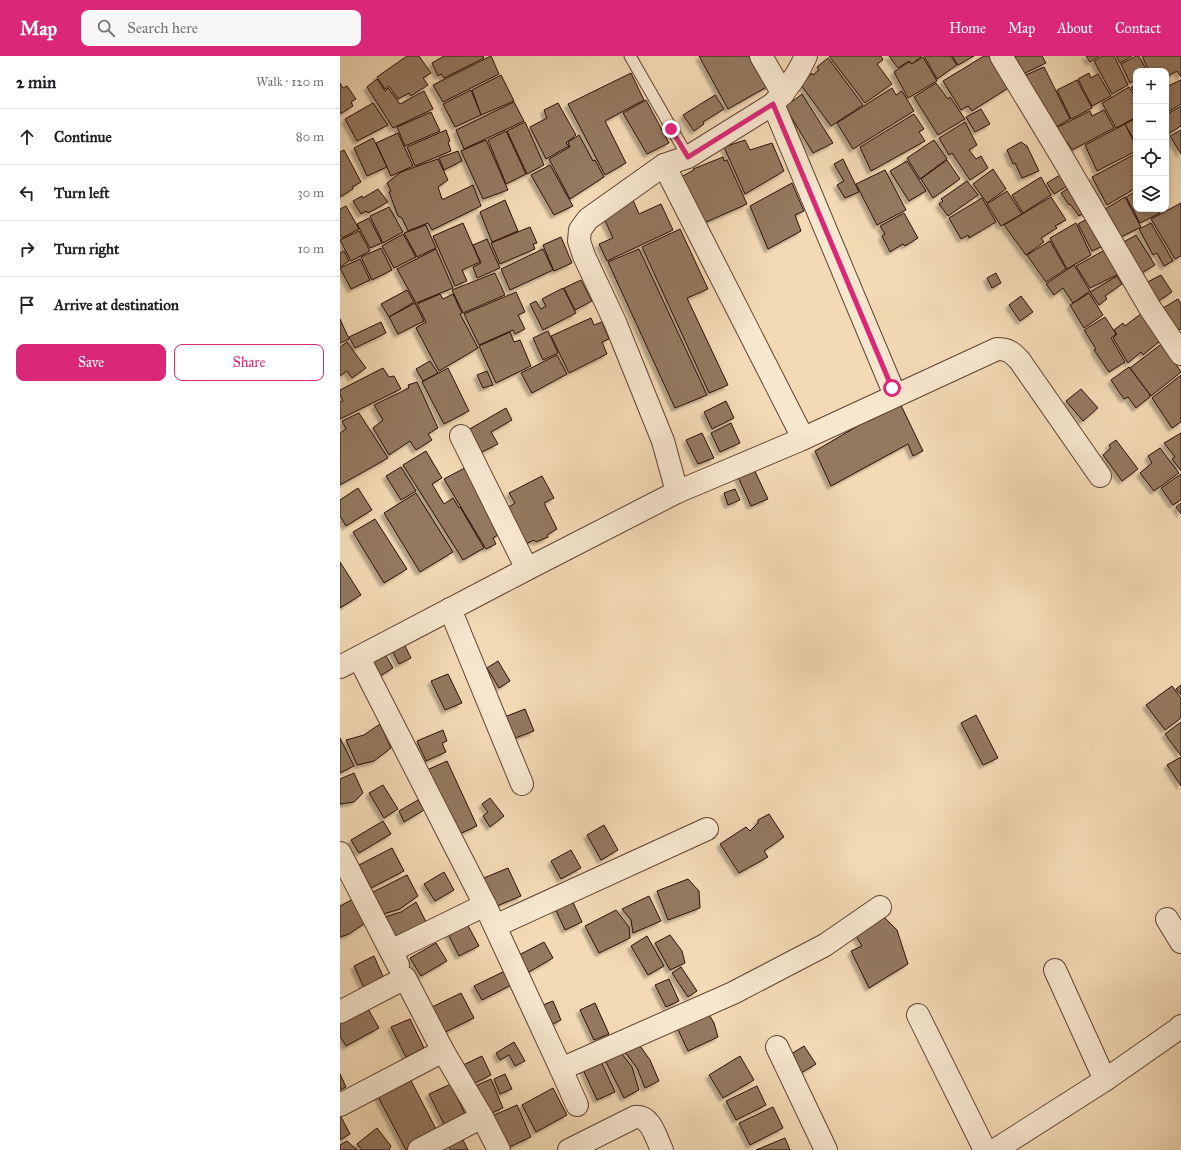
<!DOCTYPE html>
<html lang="en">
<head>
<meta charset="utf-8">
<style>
	:root { --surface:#fff; --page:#f6f6f6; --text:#202124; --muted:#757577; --line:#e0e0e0; --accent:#db2777 }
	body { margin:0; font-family:"IM FELL Great Primer",serif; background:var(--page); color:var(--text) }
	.controls { position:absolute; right:12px; top:12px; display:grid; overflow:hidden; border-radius:8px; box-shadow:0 2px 6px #0003 }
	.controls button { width:36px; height:36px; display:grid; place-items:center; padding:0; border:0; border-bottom:1px solid var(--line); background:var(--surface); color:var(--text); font:20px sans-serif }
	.stop { position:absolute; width:12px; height:12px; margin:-9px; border:3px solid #db2777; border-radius:50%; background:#fff }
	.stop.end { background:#db2777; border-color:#fff; box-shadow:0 1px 4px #0008 }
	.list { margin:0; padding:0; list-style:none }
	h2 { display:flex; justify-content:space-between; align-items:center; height:52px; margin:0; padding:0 16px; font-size:17px }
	h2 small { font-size:13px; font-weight:400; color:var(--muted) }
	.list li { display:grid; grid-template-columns:26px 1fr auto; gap:12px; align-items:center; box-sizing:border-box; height:56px; padding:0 16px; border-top:1px solid var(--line) }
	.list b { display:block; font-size:15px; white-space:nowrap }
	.list em { font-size:13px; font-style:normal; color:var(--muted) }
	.actions { display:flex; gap:8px; padding:12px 16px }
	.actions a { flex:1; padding:9px 0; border:1px solid var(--accent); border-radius:8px; text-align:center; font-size:14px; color:var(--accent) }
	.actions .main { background:var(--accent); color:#fff }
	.icon { flex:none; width:22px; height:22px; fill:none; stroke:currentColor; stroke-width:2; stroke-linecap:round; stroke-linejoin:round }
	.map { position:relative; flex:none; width:841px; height:1094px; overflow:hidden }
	header { display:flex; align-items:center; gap:24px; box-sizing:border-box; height:56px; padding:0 20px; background:var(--accent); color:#fff }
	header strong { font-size:19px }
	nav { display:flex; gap:22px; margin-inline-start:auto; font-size:14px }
	.search { width:280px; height:36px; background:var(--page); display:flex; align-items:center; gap:10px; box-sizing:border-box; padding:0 14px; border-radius:8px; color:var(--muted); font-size:15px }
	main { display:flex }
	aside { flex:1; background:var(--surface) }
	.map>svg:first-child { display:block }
</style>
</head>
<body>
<header>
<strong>Map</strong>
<div class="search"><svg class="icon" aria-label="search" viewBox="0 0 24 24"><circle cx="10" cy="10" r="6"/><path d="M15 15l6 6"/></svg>Search here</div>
<nav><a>Home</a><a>Map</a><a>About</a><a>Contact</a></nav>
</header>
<main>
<aside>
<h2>2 min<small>Walk · 120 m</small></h2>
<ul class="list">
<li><svg class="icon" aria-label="ahead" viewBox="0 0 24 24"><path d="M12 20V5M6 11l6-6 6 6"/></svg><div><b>Continue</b></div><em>80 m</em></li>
<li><svg class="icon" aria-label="left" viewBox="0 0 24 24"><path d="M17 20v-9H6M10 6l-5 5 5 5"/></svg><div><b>Turn left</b></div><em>30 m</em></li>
<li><svg class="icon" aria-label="right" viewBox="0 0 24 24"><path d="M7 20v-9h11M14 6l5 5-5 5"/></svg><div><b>Turn right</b></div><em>10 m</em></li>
<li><svg class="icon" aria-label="arrive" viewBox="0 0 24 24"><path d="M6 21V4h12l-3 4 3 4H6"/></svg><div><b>Arrive at destination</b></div></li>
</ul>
<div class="actions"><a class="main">Save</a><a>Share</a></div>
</aside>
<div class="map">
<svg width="841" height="1094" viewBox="0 0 841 1094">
	<defs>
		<filter id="shadow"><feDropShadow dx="-3.5" dy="3.5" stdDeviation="1" flood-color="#0004"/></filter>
	</defs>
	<rect width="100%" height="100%" fill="#f3dab5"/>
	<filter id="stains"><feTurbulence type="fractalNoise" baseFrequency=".005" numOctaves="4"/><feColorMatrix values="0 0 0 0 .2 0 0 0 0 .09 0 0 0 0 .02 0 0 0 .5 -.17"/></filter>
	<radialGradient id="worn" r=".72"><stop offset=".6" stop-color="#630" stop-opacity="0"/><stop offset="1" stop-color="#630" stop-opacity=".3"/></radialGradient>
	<g fill="#947961" stroke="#2d0f05" filter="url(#shadow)">
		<polygon points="67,0 79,0 91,17 83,22 88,29 71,40 69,37 58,43 49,30 45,33 37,21"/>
		<polygon points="104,0 143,0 144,2 104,22 101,18 98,20 92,7"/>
		<polygon points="151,0 159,18 103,46 93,29"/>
		<polygon points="359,0 416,0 432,28 388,53"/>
		<polygon points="489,0 541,0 543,4 537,8 552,28 525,47"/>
		<polygon points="549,0 582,0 572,8 569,5 558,12"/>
		<polygon points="584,0 611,0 617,9 597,23"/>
		<polygon points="612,0 634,0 618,9"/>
		<polygon points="644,0 659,0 676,27 632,55 628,50 621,54 603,25"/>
		<polygon points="670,0 702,0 706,7 681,19"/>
		<polygon points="746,0 759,0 750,6"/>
		<polygon points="762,0 774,0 788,29 772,38 754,5"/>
		<polygon points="776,0 792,0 780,7"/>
		<polygon points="796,0 799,0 807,15 796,15 796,23 790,27 781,8"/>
		<polygon points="802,0 841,0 841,21 837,15 826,21 826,15 813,15 812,14 809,15"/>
		<polygon points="583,1 597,25 568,42 554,16 569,6 572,8"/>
		<polygon points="488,2 523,49 491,70 461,29 472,17 473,19 479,14 477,11"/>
		<polygon points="704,11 730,63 708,76 677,23"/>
		<polygon points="291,17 304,44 265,65 286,107 265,119 228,48"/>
		<polygon points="749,17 751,22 758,18 771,40 752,50 738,23"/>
		<polygon points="161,19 174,45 141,59 132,34"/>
		<polygon points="37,23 45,35 48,32 60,48 84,35 93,53 53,72 27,31"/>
		<polygon points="737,24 752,52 731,63 717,34"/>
		<polygon points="841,24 841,48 826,57 826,31"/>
		<polygon points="0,27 3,32 7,30 16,43 11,46 13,50 0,58"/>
		<polygon points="596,27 608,43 610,41 625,63 598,79 574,41"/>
		<polygon points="796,29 796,39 791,31"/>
		<polygon points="789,31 796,42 796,61 776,72 762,47"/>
		<polygon points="552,32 556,39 562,35 574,55 513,93 497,67"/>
		<polygon points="131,34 141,59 115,71 103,48"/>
		<polygon points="462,38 493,87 473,97 442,46 449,41 453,45"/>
		<polygon points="375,39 384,53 363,66 364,68 354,75 343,59"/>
		<polygon points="306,44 329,87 307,98 283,57"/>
		<polygon points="174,46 184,65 124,93 116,74"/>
		<polygon points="33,47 48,69 17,85 5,63"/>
		<polygon points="218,47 236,79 226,87 229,90 206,103 190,71 207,62 204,54"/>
		<polygon points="841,50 841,70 826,79 826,59"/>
		<polygon points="641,53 650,68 635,76 626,61"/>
		<polygon points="764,54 774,72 732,94 727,86 722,88 714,73 750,55 752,60"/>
		<polygon points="91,56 100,75 65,90 57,71"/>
		<polygon points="574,58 584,73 579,76 585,85 531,115 520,91"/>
		<polygon points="796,62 796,88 785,68"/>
		<polygon points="185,66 204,109 187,118 167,75"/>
		<polygon points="625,66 637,89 629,94 636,103 641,100 648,112 630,124 612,97 609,99 599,82"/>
		<polygon points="785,68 796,90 796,95 757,115 745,89"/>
		<polygon points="106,74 110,85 108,86 111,95 75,110 67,91"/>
		<polygon points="841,74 841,98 830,80"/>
		<polygon points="166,75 186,118 166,128 148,84"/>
		<polygon points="58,77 73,110 51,120 36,87"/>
		<polygon points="239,79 253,105 255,104 264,121 230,143 209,103 230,91 228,86"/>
		<polygon points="33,82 47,111 27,120 14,92"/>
		<polygon points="146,84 168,134 143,143 121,95"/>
		<polygon points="405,84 410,94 432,87 444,115 405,138 384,91"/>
		<polygon points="594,84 607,103 580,123 567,102"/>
		<polygon points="681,86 687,90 699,115 682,122 675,107 673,108 667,94"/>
		<polygon points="4,94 21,126 12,131 13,133 0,141 0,96"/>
		<polygon points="118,95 122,105 104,114 99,102"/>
		<polygon points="793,99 796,103 796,132 767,149 752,121"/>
		<polygon points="383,101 384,105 387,104 407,148 364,167 337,123 354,114 353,113"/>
		<polygon points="98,103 108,124 98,131 102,143 104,143 133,129 141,150 92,174 88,167 68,175 62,162 58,160 49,136 51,135 47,127 61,116"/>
		<polygon points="503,103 519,136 505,142 497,129 504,125 494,108"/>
		<polygon points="607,104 620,123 593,142 581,123"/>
		<polygon points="567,105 586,135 569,145 550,115"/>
		<polygon points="210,109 233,150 214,159 191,119"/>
		<polygon points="653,113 666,133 647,147 633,128"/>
		<polygon points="545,114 566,154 537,169 516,128"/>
		<polygon points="725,116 732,127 714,138 707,127"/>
		<polygon points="701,121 711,139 683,157 672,139"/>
		<polygon points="627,125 638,139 608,160 599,148 603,145 601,143"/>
		<polygon points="452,127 464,155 455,159 461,175 428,193 410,150"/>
		<polygon points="735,128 749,154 739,160 730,148 729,149 721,137"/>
		<polygon points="38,133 48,146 28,157 26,155 21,158 13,145 22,140 23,142"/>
		<polygon points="667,135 682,158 661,170 647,148"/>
		<polygon points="796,135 796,153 818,153 820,157 800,167 786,141"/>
		<polygon points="711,141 726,164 715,170 717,172 701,182 704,186 686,199 664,169"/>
		<polygon points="785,141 801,171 773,185 762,155"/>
		<polygon points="642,142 656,166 629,182 628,179 621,183 609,162"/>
		<polygon points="165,144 178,175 152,186 140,156"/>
		<polygon points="293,144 299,158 321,148 333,174 267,205 259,188 273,182 262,158"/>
		<polygon points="841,147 841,200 835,203 811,163"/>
		<polygon points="6,150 19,173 2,182 0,179 0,153"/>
		<polygon points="49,151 63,176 43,187 30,160"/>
		<polygon points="564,157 578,182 565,190 563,188 550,196 542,180 545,178 540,170"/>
		<polygon points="754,159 769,187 752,195 738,168"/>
		<polygon points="29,162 42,187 30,192 17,168"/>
		<polygon points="123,167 140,206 122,214 127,225 115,230 93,180"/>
		<polygon points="736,167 751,199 727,213 710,182"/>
		<polygon points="811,167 833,205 824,210 817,197 813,199 799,173"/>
		<polygon points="86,169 96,192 77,201 64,177"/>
		<polygon points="190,171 197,187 193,188 195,193 160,208 151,187"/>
		<polygon points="340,173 368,233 347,242 388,329 369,337 302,191"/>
		<polygon points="19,175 30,195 11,205 0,184"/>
		<polygon points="63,178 76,201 54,212 42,190"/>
		<polygon points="796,179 815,209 795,221 778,189"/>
		<polygon points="221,181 232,207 214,215 203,189"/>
		<polygon points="147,183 160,212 137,222 133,211 141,207 133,189"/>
		<polygon points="710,185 726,213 706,226 687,199"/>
		<polygon points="770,191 781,217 750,232 736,210"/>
		<polygon points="41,192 52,214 32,224 21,201"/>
		<polygon points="96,193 113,232 76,247 57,213"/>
		<polygon points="203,193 213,214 170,234 161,213"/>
		<polygon points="299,193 367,339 335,352 268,206"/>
		<polygon points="4,195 9,205 0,211 0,197"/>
		<polygon points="20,203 30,224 11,233 0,212"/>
		<polygon points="734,209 750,235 733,247 723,232 714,239 706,228"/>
		<polygon points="155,217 165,239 123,257 112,234"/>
		<polygon points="656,217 661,227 652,232 647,222"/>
		<polygon points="821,219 832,236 814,248 802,229"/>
		<polygon points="777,220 782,228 765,240 767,243 759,249 750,236"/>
		<polygon points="241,224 252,245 235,254 224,232"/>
		<polygon points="223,232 236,257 203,274 190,248 196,245 201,253 206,250 202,243"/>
		<polygon points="67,234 74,246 49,261 41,248"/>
		<polygon points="176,236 185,256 178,259 185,273 175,278 173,274 139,289 124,258"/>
		<polygon points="749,237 763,259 744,272 730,249"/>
		<polygon points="100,238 103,243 113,238 122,257 120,258 138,292 99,315 76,272 86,266 77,248"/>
		<polygon points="681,240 693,256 680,265 669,249"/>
		<polygon points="838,243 841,248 841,273 833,277 818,255"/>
		<polygon points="75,247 84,265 58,278 49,261"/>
		<polygon points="802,257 826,280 803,299 801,296 788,307 773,282 777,278 774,274 783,267 785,270"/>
		<polygon points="765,261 776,278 771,282 785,306 769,316 754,294 756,293 744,274"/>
		<polygon points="251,262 254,269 262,266 269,283 262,286 267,298 229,317 211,280"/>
		<polygon points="0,263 9,283 0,287"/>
		<polygon points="41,266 46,277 15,292 9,281"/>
		<polygon points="208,275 218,297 203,304 193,282"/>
		<polygon points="170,276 174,286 180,284 191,310 156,327 139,290"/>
		<polygon points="7,286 26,312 12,322 7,315 0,320 0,291"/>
		<polygon points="824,286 834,305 841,316 811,340 790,312"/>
		<polygon points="217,299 227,318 192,337 181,317"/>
		<polygon points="90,305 98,317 83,325 76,313"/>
		<polygon points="789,311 810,339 810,341 796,352 788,341 784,343 771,324"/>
		<polygon points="43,312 49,321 54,320 61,333 0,363 0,346 3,345 0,338 0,334"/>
		<polygon points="108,312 129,355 104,368 82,326"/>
		<polygon points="147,315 153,329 143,332 137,319"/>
		<polygon points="841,319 841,366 832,372 812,342"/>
		<polygon points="77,326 98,372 88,378 92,384 76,394 70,385 49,399 33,372 43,364 34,349 69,332 68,329"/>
		<polygon points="741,333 758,352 743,365 726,345"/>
		<polygon points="558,343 583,395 573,400 568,388 491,430 475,395 533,361"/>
		<polygon points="386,345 394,362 372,373 364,356"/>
		<polygon points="166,352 172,364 151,376 158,388 140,397 128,374"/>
		<polygon points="19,357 48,402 0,429 0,377 6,373 2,365"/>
		<polygon points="391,367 400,387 380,396 371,377"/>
		<polygon points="362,377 374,402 358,408 346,384"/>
		<polygon points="841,377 841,415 832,403 835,401 824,387"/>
		<polygon points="776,384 798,413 782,425 763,399 771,392 769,389"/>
		<polygon points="820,392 839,417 814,435 800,417 812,407 808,400"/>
		<polygon points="86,395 102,422 92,428 104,448 113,442 119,452 120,451 144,492 123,504 63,409"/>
		<polygon points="411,407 428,443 411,450 395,414"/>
		<polygon points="132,408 167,473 153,482 156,488 146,493 104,423"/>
		<polygon points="61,411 76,435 61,444 46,420"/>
		<polygon points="841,418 841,444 833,449 821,432"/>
		<polygon points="202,420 214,442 204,447 217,473 207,479 208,481 196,486 194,484 186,488 166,453 175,447 169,437"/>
		<polygon points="18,432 32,454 6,470 0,460 0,444"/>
		<polygon points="395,433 400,444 388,449 384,437"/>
		<polygon points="76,437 113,496 80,516 44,457"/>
		<polygon points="841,447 841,458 836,451"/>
		<polygon points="35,463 67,513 44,527 13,476"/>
		<polygon points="0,506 21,539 0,552"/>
		<polygon points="64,588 71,602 59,608 52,594"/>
		<polygon points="45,598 53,612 40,620 27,608"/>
		<polygon points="158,605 170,625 159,632 147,612"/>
		<polygon points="108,618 122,647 105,654 91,625"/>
		<polygon points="841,629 841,639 836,633"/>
		<polygon points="832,630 841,642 841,662 825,674 806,649"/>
		<polygon points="185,653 194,675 170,684 162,662"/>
		<polygon points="636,659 658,702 643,709 621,667"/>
		<polygon points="841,666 841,700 825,678"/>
		<polygon points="40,668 51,692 34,705 17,709 6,684 24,679"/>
		<polygon points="103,674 107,685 102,687 106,696 86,705 77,685"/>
		<polygon points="0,682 14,710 0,717"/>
		<polygon points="841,701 841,730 827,709"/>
		<polygon points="107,705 137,770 117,779 87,714"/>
		<polygon points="14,717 23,737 14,746 0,748 0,723"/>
		<polygon points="43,729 58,753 44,762 29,737"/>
		<polygon points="150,742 164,760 150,771 143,760 148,756 142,748"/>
		<polygon points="78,744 84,754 64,766 59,755"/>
		<polygon points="429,758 444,781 424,795 428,801 399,817 380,788 406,771 410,775 418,767 418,764"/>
		<polygon points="43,765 51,778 19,797 11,784"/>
		<polygon points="264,769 278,794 261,804 247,779"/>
		<polygon points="52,792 64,815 31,832 19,809"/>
		<polygon points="231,794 241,812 221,823 211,805"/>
		<polygon points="168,812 181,840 152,852 139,824"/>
		<polygon points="104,816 114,834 95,845 84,828"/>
		<polygon points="67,819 78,840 60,853 40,859 29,838"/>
		<polygon points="348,823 359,835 360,852 328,864 317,835"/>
		<polygon points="309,840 321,865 293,877 291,864 282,853"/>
		<polygon points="15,842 28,865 9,878 0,881 0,850"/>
		<polygon points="231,842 242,866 225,874 214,850"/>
		<polygon points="76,846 86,866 55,881 45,861 61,856"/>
		<polygon points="276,854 289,871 290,882 259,897 245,870"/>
		<polygon points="544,861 557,874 568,908 529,932 511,895 522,890 515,878"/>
		<polygon points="126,866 139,890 119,900 107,876"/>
		<polygon points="330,879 342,895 345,907 330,914 315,887"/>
		<polygon points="307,880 324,910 308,919 291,890"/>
		<polygon points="204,886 213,902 189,916 179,899"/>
		<polygon points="96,887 107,905 81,920 70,902"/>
		<polygon points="34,900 45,925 25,934 14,910"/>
		<polygon points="341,911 357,935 348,941 332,917"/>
		<polygon points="169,913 175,927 142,944 134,930"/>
		<polygon points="329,923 339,945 326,951 315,929"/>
		<polygon points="121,937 134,962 101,978 88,953"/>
		<polygon points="213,945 221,964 207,971 198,951"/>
		<polygon points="255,947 269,978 254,984 240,954"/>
		<polygon points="365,952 374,967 378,981 348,995 334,965"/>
		<polygon points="28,953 39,972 6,990 0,980 0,968"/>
		<polygon points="70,963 84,992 66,1001 51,971"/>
		<polygon points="296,984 310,1004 319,1025 305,1032 297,1012 282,992"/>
		<polygon points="174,986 185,1005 175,1010 169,999 160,1004 156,997"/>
		<polygon points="464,990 476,1008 456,1020 445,1002"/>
		<polygon points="278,993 292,1011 299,1034 284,1042 263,1000"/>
		<polygon points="258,999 275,1036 257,1044 240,1007"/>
		<polygon points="142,1000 151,1019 129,1030 119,1011"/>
		<polygon points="400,1000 414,1024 383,1042 369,1019"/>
		<polygon points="67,1017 98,1077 66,1094 35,1035"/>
		<polygon points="0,1018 6,1031 0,1034"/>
		<polygon points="165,1018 172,1033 160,1038 154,1023"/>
		<polygon points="151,1023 163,1052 143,1061 131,1032"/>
		<polygon points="111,1028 125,1058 104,1068 89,1038"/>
		<polygon points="417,1030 426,1049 396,1064 386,1045"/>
		<polygon points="213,1032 227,1059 196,1076 182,1049"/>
		<polygon points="177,1049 191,1081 165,1093 150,1061"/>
		<polygon points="433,1051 443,1072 410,1089 399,1067"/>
		<polygon points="0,1059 10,1078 0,1084"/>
		<polygon points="37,1072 51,1090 49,1094 22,1094 17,1088"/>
		<polygon points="445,1082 450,1094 416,1094"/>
		<polygon points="123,1084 128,1094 111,1094 108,1090"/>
		<polygon points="7,1085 17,1094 0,1094 0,1089"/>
	</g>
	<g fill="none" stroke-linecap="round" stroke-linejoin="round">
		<g stroke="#5e4231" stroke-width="13">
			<polyline id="lane" points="290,0 348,101"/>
		</g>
		<g stroke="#5e4231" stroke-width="24">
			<g id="street">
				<polyline points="421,0 443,38"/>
				<polyline points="661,0 722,101 810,252 841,298"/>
				<polyline points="433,48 552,332"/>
				<polyline points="324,109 461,378"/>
				<polyline points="121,380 187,513"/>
				<path d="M 337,436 L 460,384 L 657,293 C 668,293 672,296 680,305 L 760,420"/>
				<polyline points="110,553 182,728"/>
				<polyline points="19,602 145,849"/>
				<path d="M 0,611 L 187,513 L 337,436 L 323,385 L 275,266 L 244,200 L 239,185 L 240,174 L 248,163 L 324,109 L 348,101 L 433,48 C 447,34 458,18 466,0"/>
				<polyline points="0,797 58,909"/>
				<polyline points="827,863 841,886"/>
				<polyline points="155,870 367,773"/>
				<polyline points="51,895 145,849 221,1013 393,937 485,889 540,851"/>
				<polyline points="715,914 765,1024"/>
				<polyline points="0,956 65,922 103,995 142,1061 159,1094"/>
				<polyline points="578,959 645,1094"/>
				<polyline points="437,991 486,1094"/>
				<polyline points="221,1013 237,1049"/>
				<polyline points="0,1049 103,995"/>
				<polyline points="79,1094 142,1061"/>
				<path d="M 229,1094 L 295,1061 C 311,1059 316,1082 322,1094"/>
				<polyline points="655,1094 765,1024 838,973 841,970"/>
			</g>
		</g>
		<use href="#lane" stroke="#f7e7cf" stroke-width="11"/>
		<use href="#street" stroke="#f7e7cf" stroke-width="22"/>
	</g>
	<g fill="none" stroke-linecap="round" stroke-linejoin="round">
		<polyline stroke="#db2777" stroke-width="5" points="331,73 348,101 433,48 552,332"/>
	</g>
	<rect width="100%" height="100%" filter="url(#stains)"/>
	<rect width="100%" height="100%" fill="url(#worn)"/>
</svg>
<div class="controls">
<button>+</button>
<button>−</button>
<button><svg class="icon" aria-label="locate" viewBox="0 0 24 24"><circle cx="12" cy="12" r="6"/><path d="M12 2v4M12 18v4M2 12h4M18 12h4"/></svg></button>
<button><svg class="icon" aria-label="layers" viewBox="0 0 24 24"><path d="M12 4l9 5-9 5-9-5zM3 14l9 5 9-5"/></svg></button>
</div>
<div class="stop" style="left:552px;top:332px"></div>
<div class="stop end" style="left:331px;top:73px"></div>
</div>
</main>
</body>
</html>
